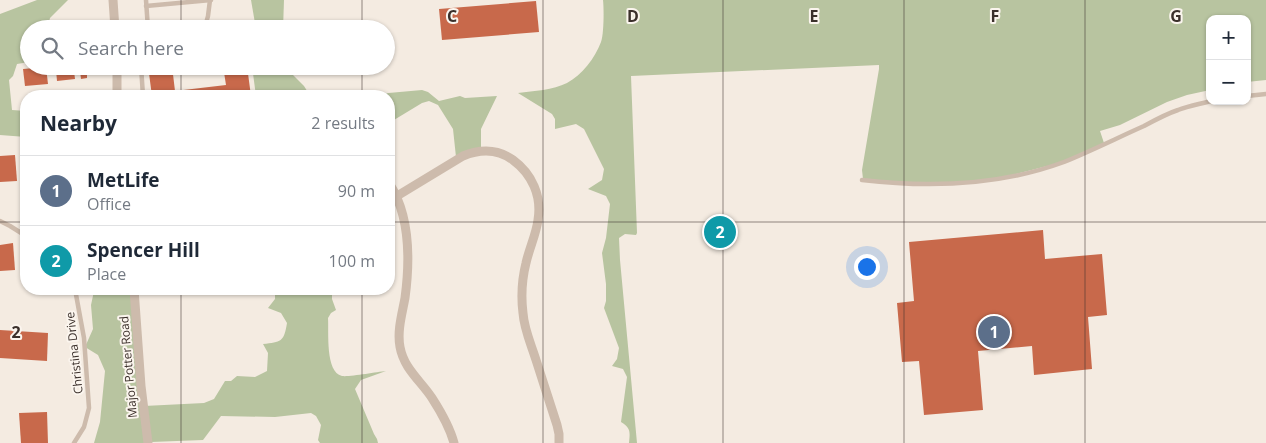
<!DOCTYPE html>
<html lang="en">
<head>
<meta charset="utf-8">
<style>
	:root { --surface:#fff; --page:#f6f6f7; --text:#1f2937; --muted:#747a83; --line:#e0e1e3; --accent:#db2777 }
	body { margin:0; font-family:"Open Sans",sans-serif; background:var(--page); color:var(--text) }
	.controls { position:absolute; right:15px; top:15px; display:grid; overflow:hidden; border-radius:10px; box-shadow:0 1px 4px #0004 }
	.controls button { width:45px; height:45px; display:grid; place-items:center; padding:0; border:0; border-bottom:1px solid var(--line); background:var(--surface); color:var(--text); font:25px sans-serif }
	.you { position:absolute; left:866px; top:266px; width:18px; height:18px; margin:-12px; border:4px solid #fff; border-radius:50%; background:#1a73e8; box-shadow:0 0 0 8px #1a73e833 }
	.badge { display:grid; place-items:center; width:32px; height:32px; border-radius:50%; background:var(--accent); color:#fff; font-size:16px; font-weight:700 }
	.pin { position:absolute; translate:-50% -50%; border:2px solid #fff; box-shadow:0 1px 5px #0006 }
	.list { margin:0; padding:0; list-style:none }
	h2 { display:flex; justify-content:space-between; align-items:center; height:65px; margin:0; padding:0 20px; font-size:21px }
	h2 small { font-size:16px; font-weight:400; color:var(--muted) }
	.list li { display:grid; grid-template-columns:32px 1fr auto; gap:15px; align-items:center; box-sizing:border-box; height:70px; padding:0 20px; border-top:1px solid var(--line) }
	.list b { display:block; font-size:19px; white-space:nowrap }
	.list p { margin:0; font-size:16px; white-space:nowrap; color:var(--muted) }
	.list em { font-size:16px; font-style:normal; color:var(--muted) }
	.icon { flex:none; width:28px; height:28px; fill:none; stroke:currentColor; stroke-width:2; stroke-linecap:round; stroke-linejoin:round }
	.map { position:relative; flex:none; width:1266px; height:443px; overflow:hidden }
	.search { position:absolute; background:var(--surface); box-shadow:0 1px 4px #0004; left:20px; top:20px; width:375px; height:55px; display:flex; align-items:center; gap:12px; box-sizing:border-box; padding:0 18px; border-radius:28px; color:var(--muted); font-size:19px }
	.panel { position:absolute; background:var(--surface); box-shadow:0 1px 4px #0004; left:20px; top:90px; width:375px; height:205px; border-radius:20px }
	.map>svg:first-child { display:block }
</style>
</head>
<body>
<div class="map">
<svg width="1266" height="443" viewBox="0 0 1266 443">
	<rect width="100%" height="100%" fill="#f4ebe1"/>
	<g fill="#b8c4a0">
		<polygon points="37,0 68,0 50,18 47,29 29,29 29,62 17,64 13,76 9,80 12,110 26,111 26,137 0,135 0,14"/>
		<polygon points="251,0 284,0 283,29 256,29"/>
		<path d="M 603,0 L 1266,0 L 1266,80 L 1247,82 L 1247,19 L 1210,19 L 1210,90 L 1187,95 L 1167,102 L 1120,125 L 1100,131 L 1104,143 L 1063,162 L 988,181 L 929,184 L 863,179 L 862,170 L 879,69 L 879,65 L 631,76 L 637,233 L 636,235 L 625,234 L 619,238 L 620,260 L 637,443 L 629,443 C 630,432 631,428 621,422 L 627,377 L 623,369 L 612,366 L 617,359 L 619,348 L 604,308 L 606,301 L 606,284 L 602,253 L 606,238 L 610,204 L 606,196 L 588,189 L 602,180 L 604,169 L 584,129 L 576,124 L 555,129 L 555,119 L 552,114 L 518,93 C 534,91 553,90 567,83 C 582,75 595,58 601,42 C 604,34 604,8 603,0 Z"/>
		<polygon points="252,66 287,66 288,70 304,86 309,94 316,96 256,96"/>
		<polygon points="422,90 428,92 439,101 460,96 465,98 497,96 481,129 481,149 456,157 453,129 438,105 429,101 422,103 389,123 389,96 355,96"/>
		<path d="M 93,289 L 134,289 L 144,406 L 204,403 L 214,399 L 225,381 L 231,381 L 237,376 L 255,377 L 267,371 L 268,353 L 263,344 C 281,342 284,342 287,323 L 281,313 L 268,308 L 275,299 L 275,289 L 332,289 L 332,299 L 336,310 L 331,313 L 328,318 C 329,332 325,372 342,376 C 350,377 376,372 386,371 L 361,380 L 355,389 L 374,434 L 377,439 L 378,443 L 320,443 L 318,440 L 321,425 L 316,416 L 311,413 L 275,417 L 221,416 L 203,440 L 151,442 L 150,443 L 94,443 L 100,422 L 105,371 L 98,355 L 85,347 L 93,329 L 91,305 L 94,291 Z"/>
	</g>
	<g fill="#c8694b">
		<polygon points="536,1 539,32 442,40 439,9"/>
		<polygon points="80,21 80,29 70,29 69,22"/>
		<polygon points="69,66 88,66 89,73 87,74 87,78 81,79 80,71 74,71 75,79 57,81 56,70 69,68"/>
		<polygon points="148,66 172,66 175,91 226,85 223,66 247,66 251,96 152,96"/>
		<polygon points="46,67 48,84 25,86 23,69"/>
		<polygon points="15,155 17,181 0,182 0,156"/>
		<polygon points="1043,230 1045,259 1102,254 1107,315 1088,317 1092,369 1034,375 1032,346 978,351 983,410 924,415 919,361 902,362 897,303 914,301 909,242"/>
		<polygon points="13,243 15,270 0,271 0,245"/>
		<polygon points="0,330 48,333 47,361 0,358"/>
		<polygon points="47,412 48,443 21,443 19,413"/>
	</g>
	<g fill="none" stroke-linecap="round" stroke-linejoin="round">
		<g stroke="#cdbbac" stroke-width="4.5">
			<polyline points="146,0 148,29"/>
			<polyline points="146,6 211,0"/>
			<polyline points="185,29 205,27 208,16 210,0"/>
			<polyline points="141,66 143,96"/>
			<polyline points="1247,96 1266,94"/>
			<path d="M 862,180 C 930,188 999,186 1064,162 C 1091,151 1117,138 1144,126 C 1155,120 1166,114 1178,110 C 1188,106 1200,104 1211,101"/>
			<polyline points="0,221 10,226 26,236"/>
			<polyline points="74,443 84,427 89,408 84,338 75,289"/>
		</g>
		<g stroke="#cdbbac" stroke-width="9">
			<polyline points="113,0 115,29"/>
			<polyline points="117,66 117,96"/>
			<path d="M 389,183 C 410,215 410,261 405,298 C 402,314 397,331 400,347 C 404,369 421,381 432,398 C 441,412 450,428 454,443"/>
			<path d="M 397,196 L 463,156 C 480,149 498,149 513,160 C 532,174 542,196 538,220 C 536,235 529,249 526,263 C 522,279 521,297 523,313 C 524,329 531,344 536,360 C 543,382 550,403 557,425 L 559,434 L 559,443"/>
			<polyline points="134,289 141,386 148,443"/>
		</g>
	</g>
	<path fill="none" stroke="#3b302b" stroke-width="1" stroke-opacity="0.55" d="M 181,0 L 181,29M 362,0 L 362,29M 543,0 L 543,443M 723,0 L 723,443M 904,0 L 904,443M 1085,0 L 1085,443M 181,66 L 181,96M 362,66 L 362,96M 0,222 L 26,222M 389,222 L 1266,222M 181,289 L 181,443M 362,289 L 362,443"/>
	<g text-anchor="middle" dominant-baseline="central" stroke-width="4" stroke-linejoin="round" paint-order="stroke">
		<g font-size="12" fill="#3b302b" stroke="#fbf5ee">
			<text transform="translate(74 353) rotate(-96)">Christina Drive</text>
			<text transform="translate(128 367) rotate(-95)">Major Potter Road</text>
		</g>
	</g>
	<g font-size="16" text-anchor="middle" font-weight="bold" fill="#3b302b" stroke="#fbf5ee" stroke-width="4" stroke-linejoin="round" paint-order="stroke">
		<text x="452" y="22">C</text>
		<text x="633" y="22">D</text>
		<text x="814" y="22">E</text>
		<text x="995" y="22">F</text>
		<text x="1176" y="22">G</text>
		<text x="16" y="338">2</text>
	</g>
</svg>
<div class="controls">
<button>+</button>
<button>−</button>
</div>
<div class="you"></div>
<div class="pin badge" style="left:994px;top:332px;background:#5c6f8a">1</div>
<div class="pin badge" style="left:720px;top:232px;background:#0f9aa8">2</div>
<div class="search"><svg class="icon" aria-label="search" viewBox="0 0 24 24"><circle cx="10" cy="10" r="6"/><path d="M15 15l6 6"/></svg>Search here</div>
<section class="panel">
<h2>Nearby<small>2 results</small></h2>
<ul class="list">
<li><span class="badge" style="background:#5c6f8a">1</span><div><b>MetLife</b><p>Office</p></div><em>90 m</em></li>
<li><span class="badge" style="background:#0f9aa8">2</span><div><b>Spencer Hill</b><p>Place</p></div><em>100 m</em></li>
</ul>
</section>
</div>
</body>
</html>
